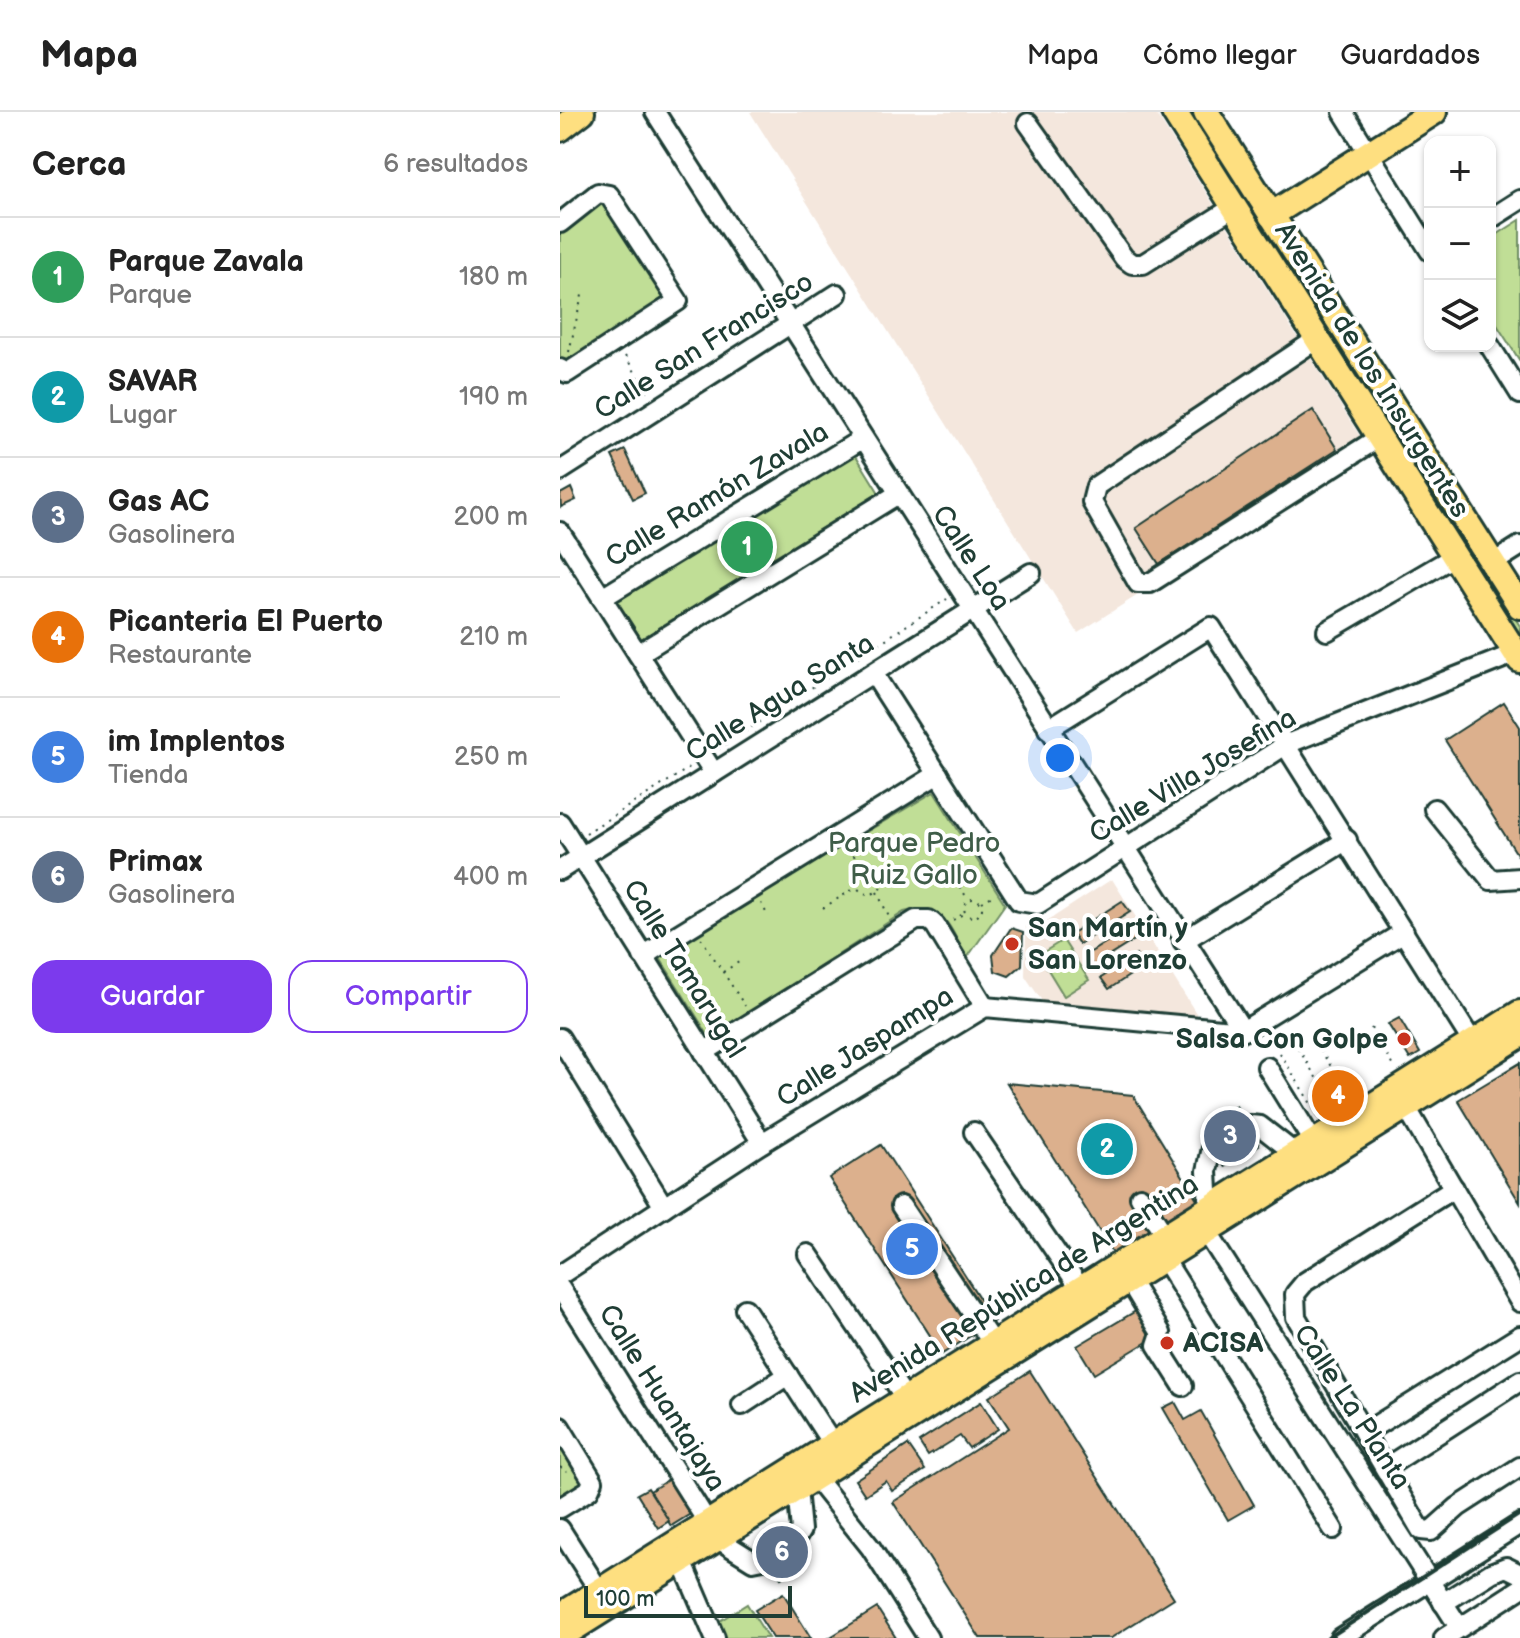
<!DOCTYPE html>
<html lang="es">
<head>
<meta charset="utf-8">
<style>
	:root { --surface:#fff; --page:#f2f2f2; --text:#222; --muted:#767676; --line:#e0e0e0; --accent:#7c3aed }
	body { margin:0; font-family:"Balsamiq Sans",sans-serif; background:var(--page); color:var(--text) }
	.controls { position:absolute; right:24px; top:24px; display:grid; overflow:hidden; border-radius:16px; box-shadow:0 2px 6px #0004 }
	.controls button { width:72px; height:72px; display:grid; place-items:center; padding:0; border:0; border-bottom:2px solid var(--line); background:var(--surface); color:var(--text); font:40px sans-serif }
	.scale { position:absolute; left:24px; bottom:20px; width:208px; box-sizing:border-box; padding-left:8px; border:4px solid #1f3d34; border-top:0; font-size:22px; line-height:28px; white-space:nowrap; color:#1f3d34; -webkit-text-stroke:6px #fff; paint-order:stroke }
	.you { position:absolute; left:500px; top:646px; width:28px; height:28px; margin:-20px; border:6px solid #fff; border-radius:50%; background:#1a73e8; box-shadow:0 0 0 12px #1a73e833 }
	.badge { display:grid; place-items:center; width:52px; height:52px; border-radius:50%; background:var(--accent); color:#fff; font-size:26px; font-weight:700 }
	.pin { position:absolute; translate:-50% -50%; border:4px solid #fff; box-shadow:0 2px 8px #0006 }
	.list { margin:0; padding:0; list-style:none }
	h2 { display:flex; justify-content:space-between; align-items:center; height:104px; margin:0; padding:0 32px; font-size:34px }
	h2 small { font-size:26px; font-weight:400; color:var(--muted) }
	.list li { display:grid; grid-template-columns:52px 1fr auto; gap:24px; align-items:center; box-sizing:border-box; height:120px; padding:0 32px; border-top:2px solid var(--line) }
	.list b { display:block; font-size:30px; white-space:nowrap }
	.list p { margin:0; font-size:26px; white-space:nowrap; color:var(--muted) }
	.list em { font-size:26px; font-style:normal; color:var(--muted) }
	.actions { display:flex; gap:16px; padding:24px 32px }
	.actions a { flex:1; padding:18px 0; border:2px solid var(--accent); border-radius:24px; text-align:center; font-size:28px; color:var(--accent) }
	.actions .main { background:var(--accent); color:#fff }
	.icon { flex:none; width:44px; height:44px; fill:none; stroke:currentColor; stroke-width:2; stroke-linecap:round; stroke-linejoin:round }
	.map { position:relative; flex:none; width:960px; height:1526px; overflow:hidden }
	header { display:flex; align-items:center; gap:48px; box-sizing:border-box; height:112px; padding:0 40px; background:var(--surface); border-bottom:2px solid var(--line) }
	header strong { font-size:38px }
	nav { display:flex; gap:44px; margin-inline-start:auto; font-size:28px }
	main { display:flex }
	aside { flex:1; background:var(--surface) }
	.map>svg:first-child { display:block }
</style>
</head>
<body>
<header>
<strong>Mapa</strong>
<nav><a>Mapa</a><a>Cómo llegar</a><a>Guardados</a></nav>
</header>
<main>
<aside>
<h2>Cerca<small>6 resultados</small></h2>
<ul class="list">
<li><span class="badge" style="background:#2e9e5b">1</span><div><b>Parque Zavala</b><p>Parque</p></div><em>180 m</em></li>
<li><span class="badge" style="background:#0f9aa8">2</span><div><b>SAVAR</b><p>Lugar</p></div><em>190 m</em></li>
<li><span class="badge" style="background:#5c6f8a">3</span><div><b>Gas AC</b><p>Gasolinera</p></div><em>200 m</em></li>
<li><span class="badge" style="background:#e8710a">4</span><div><b>Picanteria El Puerto</b><p>Restaurante</p></div><em>210 m</em></li>
<li><span class="badge" style="background:#3f7fe0">5</span><div><b>im Implentos</b><p>Tienda</p></div><em>250 m</em></li>
<li><span class="badge" style="background:#5c6f8a">6</span><div><b>Primax</b><p>Gasolinera</p></div><em>400 m</em></li>
</ul>
<div class="actions"><a class="main">Guardar</a><a>Compartir</a></div>
</aside>
<div class="map">
<svg width="960" height="1526" viewBox="0 0 960 1526">
	<rect width="100%" height="100%" fill="#fff"/>
	<filter id="ink" filterUnits="userSpaceOnUse"><feTurbulence type="fractalNoise" baseFrequency=".0125" numOctaves="2"/><feDisplacementMap in="SourceGraphic" scale="16" xChannelSelector="R" yChannelSelector="G"/><feConvolveMatrix kernelMatrix="1 2 1 2 8 2 1 2 1" color-interpolation-filters="sRGB"/></filter>
	<g filter="url(#ink)">
		<g fill="#f4e7dd">
			<polygon points="190,0 595,0 808,337 518,521"/>
			<polygon points="552,767 639,906 484,892 465,864 466,813 478,815"/>
		</g>
		<g fill="#c0de96" stroke="#708e65" stroke-width="2">
			<polygon points="622,0 636,0 960,514 960,526"/>
			<polygon points="41,85 107,192 8,255 0,249 0,117"/>
			<polygon points="960,108 960,249 930,202 930,127"/>
			<polygon points="295,342 319,381 79,528 55,489"/>
			<path d="M 374,680 L 445,792 L 407,846 C 390,817 385,788 344,800 L 150,926 L 98,843 Z"/>
			<polygon points="503,828 529,868 504,884 479,843"/>
			<polygon points="0,1331 25,1371 0,1386"/>
			<polygon points="187,1492 208,1526 160,1526 153,1513"/>
		</g>
		<g fill="#dcb08d" stroke="#1f3d34" stroke-width="2">
			<polygon points="753,298 777,337 599,452 576,416"/>
			<polygon points="65,338 85,381 73,387 52,344"/>
			<polygon points="11,376 16,388 1,395 0,382"/>
			<polygon points="944,590 960,615 960,747 885,628"/>
			<polygon points="562,789 570,800 519,832 512,821"/>
			<polygon points="577,811 584,822 533,854 526,843"/>
			<polygon points="451,816 463,820 462,853 449,864 435,859 433,843"/>
			<polygon points="576,843 584,854 549,877 541,866"/>
			<polygon points="839,906 860,941 850,947 828,912"/>
			<polygon points="960,951 960,1091 898,988"/>
			<polygon points="779,970 791,989 777,998 766,978"/>
			<polygon points="447,971 573,983 640,1092 555,1144"/>
			<polygon points="676,994 699,1033 664,1054 641,1015"/>
			<polygon points="321,1033 434,1209 382,1242 269,1066"/>
			<polygon points="581,1196 597,1224 534,1262 517,1234"/>
			<polygon points="470,1259 614,1486 551,1526 420,1526 333,1390 449,1316 429,1285"/>
			<polygon points="421,1290 438,1317 409,1336 400,1324 368,1344 359,1330"/>
			<polygon points="615,1290 625,1308 641,1299 694,1393 668,1408 603,1296"/>
			<polygon points="348,1333 365,1358 332,1379 326,1369 305,1383 295,1368"/>
			<polygon points="111,1366 132,1401 111,1414 90,1379"/>
			<polygon points="88,1376 109,1409 98,1416 77,1382"/>
			<polygon points="226,1420 245,1451 221,1466 202,1435"/>
			<polygon points="223,1481 251,1526 213,1526 195,1498"/>
			<polygon points="317,1496 336,1526 269,1526"/>
		</g>
		<g fill="none" stroke-linecap="round" stroke-linejoin="round">
			<polyline stroke="#d2d8d6" stroke-width="18" stroke-dasharray="18 9" stroke-linecap="butt" points="652,1036 690,1013"/>
			<g stroke="#1f3d34" stroke-width="24">
				<g id="minor">
					<polyline points="95,0 683,919"/>
					<polyline points="783,0 870,139"/>
					<polyline points="468,11 564,146 572,152 583,152 674,95"/>
					<polyline points="930,107 960,88"/>
					<polyline points="0,111 38,81 49,83 118,189 7,261 0,257"/>
					<polyline points="757,227 536,374 532,390 578,471 590,471 820,325"/>
					<polyline points="930,234 960,282"/>
					<polyline points="0,359 277,182"/>
					<polyline points="0,420 154,661"/>
					<polyline points="933,451 960,434"/>
					<polyline points="42,486 302,327"/>
					<polyline points="767,519 895,444"/>
					<polyline points="78,542 338,382"/>
					<polyline points="313,561 459,789 478,792 727,632 956,541"/>
					<polyline points="488,617 651,515 920,942"/>
					<polyline points="874,697 931,768 960,766"/>
					<polyline points="0,711 202,1031"/>
					<polyline points="0,758 471,461"/>
					<polyline points="623,829 787,728"/>
					<polyline points="83,844 378,662"/>
					<polyline points="0,926 104,1095"/>
					<polyline points="144,940 356,808 369,808 375,813 425,895"/>
					<polyline points="707,955 760,1041"/>
					<polyline points="846,995 960,1190"/>
					<polyline points="690,1013 700,1014 736,1042"/>
					<polyline points="414,1020 521,1177"/>
					<polyline points="894,1076 745,1170 735,1182 736,1205 861,1418 871,1419 898,1395 960,1355"/>
					<polyline points="580,1085 605,1124"/>
					<polyline points="341,1094 433,1232"/>
					<polyline points="649,1097 647,1059 652,1036"/>
					<polyline points="640,1110 899,1515"/>
					<polyline points="248,1142 346,1287"/>
					<polyline points="604,1147 773,1417"/>
					<polyline points="0,1163 202,1031 425,895 683,919 844,820"/>
					<polyline points="569,1168 601,1221 597,1233 623,1274"/>
					<polyline points="0,1176 158,1427 193,1449 208,1446"/>
					<polyline points="185,1197 273,1333"/>
					<polyline points="182,1293 228,1263"/>
					<polyline points="0,1315 33,1369 29,1378 0,1396"/>
					<polyline points="804,1321 960,1224"/>
					<polyline points="825,1356 960,1269"/>
					<polyline points="248,1357 311,1436 368,1526"/>
					<polyline points="0,1417 40,1480"/>
					<polyline points="233,1431 241,1418 237,1377"/>
					<polyline points="122,1449 155,1526"/>
					<polyline points="883,1491 931,1461 946,1455 960,1462"/>
					<polyline points="780,1526 960,1412"/>
					<polyline points="884,1526 960,1477"/>
				</g>
			</g>
			<g stroke="#1f3d34" stroke-width="30">
				<g id="major">
					<polyline points="614,0 960,548"/>
					<polyline points="646,0 960,494"/>
					<polyline points="0,17 22,0"/>
					<polyline points="711,103 874,0"/>
					<polyline points="0,1504 960,901"/>
					<polyline points="0,1525 960,923"/>
				</g>
			</g>
			<g stroke="#1f3d34" stroke-width="2" stroke-dasharray="2 6" stroke-linecap="butt">
				<polyline points="9,240 23,179"/>
				<polyline points="65,244 89,282"/>
				<circle cx="200" cy="426" r="5.5"/>
				<polyline points="158,637 387,487"/>
				<polyline points="26,721 129,656"/>
				<polyline points="290,736 300,755"/>
				<circle cx="309" cy="768" r="14"/>
				<polyline points="395,768 408,787"/>
				<polyline points="317,780 330,807"/>
				<circle cx="413" cy="796" r="9"/>
				<polyline points="422,790 434,783"/>
				<polyline points="201,791 208,804"/>
				<polyline points="263,796 295,776"/>
				<polyline points="393,808 405,801"/>
				<polyline points="141,826 185,894"/>
				<polyline points="163,860 179,850"/>
				<polyline points="811,916 834,956"/>
				<polyline points="730,923 773,993"/>
				<polyline points="752,925 790,984"/>
				<polyline points="720,941 759,1005"/>
				<polyline points="0,1355 7,1360"/>
			</g>
			<use href="#minor" stroke="#fff" stroke-width="18"/>
			<use href="#major" stroke="#fedf80" stroke-width="24"/>
			<polyline stroke="#1f3d34" stroke-width="4" points="768,1526 960,1402"/>
		</g>
	</g>
	<g fill="#c8321e" stroke="#fff" stroke-width="3">
		<circle cx="452" cy="832" r="8"/>
		<circle cx="844" cy="927" r="8"/>
		<circle cx="607" cy="1231" r="8"/>
	</g>
	<g text-anchor="middle" dominant-baseline="central" stroke-width="8" stroke-linejoin="round" paint-order="stroke">
		<g font-size="28" fill="#1f3d34" stroke="#fff">
			<text transform="translate(144 234) rotate(-32)">Calle San Francisco</text>
			<text transform="translate(812 258) rotate(58)">Avenida de los Insurgentes</text>
			<text transform="translate(157 383) rotate(-31)">Calle Ramón Zavala</text>
			<text transform="translate(411 446) rotate(57)">Calle Loa</text>
			<text transform="translate(220 586) rotate(-32)">Calle Agua Santa</text>
			<text transform="translate(633 664) rotate(-31)">Calle Villa Josefina</text>
			<text transform="translate(124 857) rotate(58)">Calle Tamarugal</text>
			<text transform="translate(305 935) rotate(-32)">Calle Jaspampa</text>
			<text transform="translate(464 1177) rotate(-32)">Avenida República de Argentina</text>
			<text transform="translate(102 1286) rotate(58)">Calle Huantajaya</text>
			<text transform="translate(792 1295) rotate(57)">Calle La Planta</text>
		</g>
		<g font-size="28" fill="#3f5d48" stroke="#fff">
			<text x="354" y="731">Parque Pedro<tspan x="354" dy="32">Ruiz Gallo</tspan></text>
		</g>
		<g font-size="28" font-weight="bold" fill="#1f3d34" stroke="#fff" text-anchor="start">
			<text x="468" y="816">San Martín y<tspan x="468" dy="32">San Lorenzo</tspan></text>
			<text x="828" y="927" text-anchor="end">Salsa Con Golpe</text>
			<text x="623" y="1231">ACISA</text>
		</g>
	</g>
</svg>
<div class="controls">
<button>+</button>
<button>−</button>
<button><svg class="icon" aria-label="layers" viewBox="0 0 24 24"><path d="M12 4l9 5-9 5-9-5zM3 14l9 5 9-5"/></svg></button>
</div>
<div class="scale">100 m</div>
<div class="you"></div>
<div class="pin badge" style="left:187px;top:435px;background:#2e9e5b">1</div>
<div class="pin badge" style="left:547px;top:1037px;background:#0f9aa8">2</div>
<div class="pin badge" style="left:670px;top:1024px;background:#5c6f8a">3</div>
<div class="pin badge" style="left:778px;top:984px;background:#e8710a">4</div>
<div class="pin badge" style="left:352px;top:1137px;background:#3f7fe0">5</div>
<div class="pin badge" style="left:222px;top:1440px;background:#5c6f8a">6</div>
</div>
</main>
</body>
</html>
